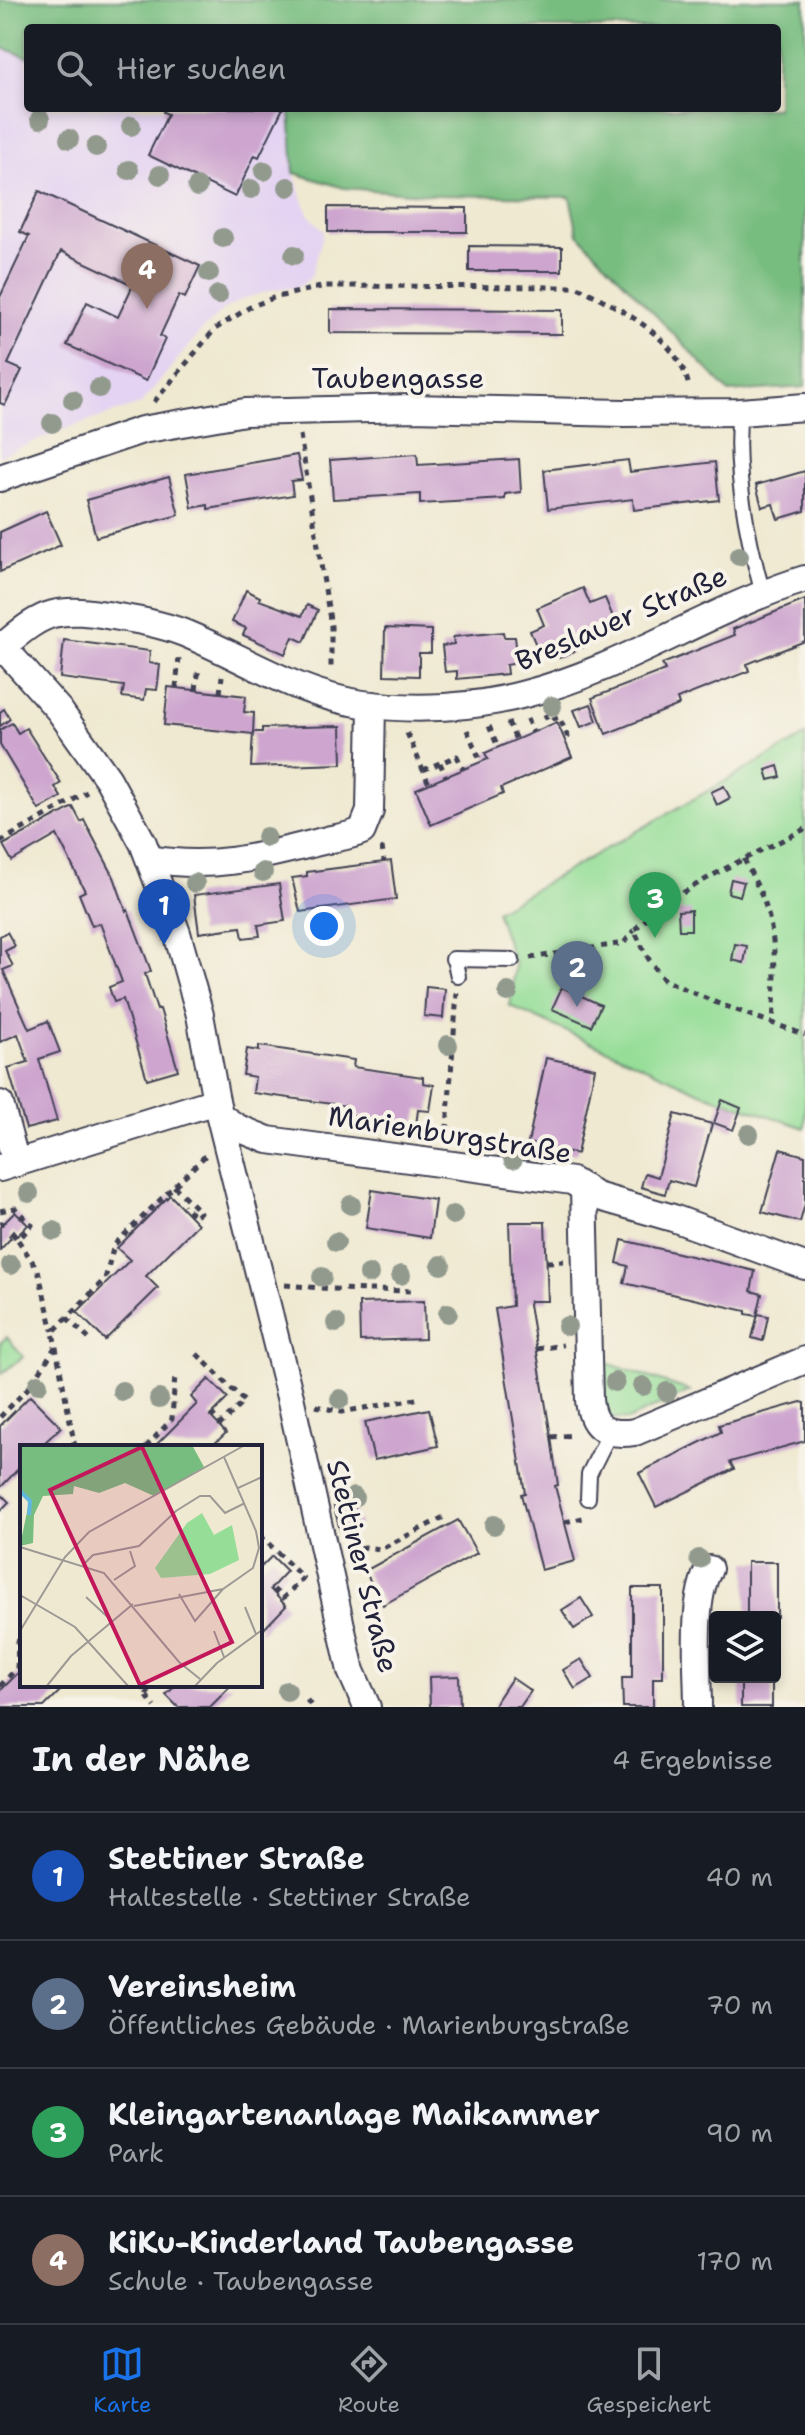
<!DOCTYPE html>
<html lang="de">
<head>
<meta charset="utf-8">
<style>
	:root { --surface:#171b24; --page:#20242c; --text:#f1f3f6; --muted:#9ea1a6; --line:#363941; --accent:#1a73e8 }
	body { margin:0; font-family:"Shantell Sans",sans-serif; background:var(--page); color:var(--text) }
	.controls { position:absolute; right:24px; bottom:24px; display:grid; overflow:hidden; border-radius:8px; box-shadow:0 4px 12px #0003 }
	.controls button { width:72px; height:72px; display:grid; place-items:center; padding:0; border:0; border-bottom:2px solid var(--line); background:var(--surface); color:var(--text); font:40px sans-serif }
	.you { position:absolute; left:324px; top:926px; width:28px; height:28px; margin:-20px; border:6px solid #fff; border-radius:50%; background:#1a73e8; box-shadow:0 0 0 12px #1a73e833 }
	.badge { display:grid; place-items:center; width:52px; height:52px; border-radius:50%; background:var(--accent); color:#fff; font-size:26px; font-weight:700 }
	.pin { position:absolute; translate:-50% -66px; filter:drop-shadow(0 2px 4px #0008) }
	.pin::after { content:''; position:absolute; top:42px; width:28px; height:24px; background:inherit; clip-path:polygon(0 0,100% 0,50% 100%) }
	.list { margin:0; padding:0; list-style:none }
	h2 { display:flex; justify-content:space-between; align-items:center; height:104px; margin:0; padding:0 32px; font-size:34px }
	h2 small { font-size:26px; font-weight:400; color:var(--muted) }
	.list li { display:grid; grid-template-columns:52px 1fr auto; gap:24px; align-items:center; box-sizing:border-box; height:128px; padding:0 32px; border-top:2px solid var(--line) }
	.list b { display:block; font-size:30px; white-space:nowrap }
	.list p { margin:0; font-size:26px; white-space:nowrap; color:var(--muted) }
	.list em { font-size:26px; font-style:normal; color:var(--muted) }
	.icon { flex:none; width:44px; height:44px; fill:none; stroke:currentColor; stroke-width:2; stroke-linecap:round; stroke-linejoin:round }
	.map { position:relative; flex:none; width:805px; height:1707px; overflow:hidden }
	.search { position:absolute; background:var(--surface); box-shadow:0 4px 12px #0003; left:24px; right:24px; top:24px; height:88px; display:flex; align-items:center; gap:20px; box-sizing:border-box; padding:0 28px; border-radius:8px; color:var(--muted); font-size:30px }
	.sheet { height:616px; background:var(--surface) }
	nav { display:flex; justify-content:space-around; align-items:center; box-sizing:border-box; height:112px; border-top:2px solid var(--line); background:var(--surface); font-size:22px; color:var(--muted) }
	nav a { display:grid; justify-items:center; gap:4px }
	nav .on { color:var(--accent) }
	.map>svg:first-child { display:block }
</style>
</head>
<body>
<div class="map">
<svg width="805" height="1707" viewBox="0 0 805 1707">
	<rect width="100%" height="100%" fill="#f7f3e8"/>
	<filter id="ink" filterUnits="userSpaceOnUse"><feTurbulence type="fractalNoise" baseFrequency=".0125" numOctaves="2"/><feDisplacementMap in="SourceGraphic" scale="16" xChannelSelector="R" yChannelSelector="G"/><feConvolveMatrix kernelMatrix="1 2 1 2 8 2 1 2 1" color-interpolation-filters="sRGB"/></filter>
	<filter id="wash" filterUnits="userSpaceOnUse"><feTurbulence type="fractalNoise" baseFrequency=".006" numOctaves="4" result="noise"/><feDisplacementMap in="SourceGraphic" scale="32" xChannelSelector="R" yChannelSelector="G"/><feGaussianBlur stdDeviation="1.8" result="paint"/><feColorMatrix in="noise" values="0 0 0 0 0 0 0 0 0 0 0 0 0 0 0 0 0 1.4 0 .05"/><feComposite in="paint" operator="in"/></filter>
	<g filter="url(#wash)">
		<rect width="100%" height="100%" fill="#efe9d1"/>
		<polygon fill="#e4d3f2" points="0,47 28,57 28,108 290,108 294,173 308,214 324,231 311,277 299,287 272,290 242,299 223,310 201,331 141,404 73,426 0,456"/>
		<g fill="#96de98" stroke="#5c806a" stroke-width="2">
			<polygon points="805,736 805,1128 707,1095 510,1006 515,965 496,911"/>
			<polygon points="7,1337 23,1357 2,1373 0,1343"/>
			<polygon points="604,1362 690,1391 628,1420 609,1418 604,1403"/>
		</g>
		<polygon fill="#78bd80" stroke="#4d705e" stroke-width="2" points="0,0 805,0 805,387 729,392 578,234 570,197 436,195 344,188 294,173 290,108 777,108 777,28 28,28 28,57 0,47"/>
		<g id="blocks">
			<g fill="#cda5cf">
				<polygon points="165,108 283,108 259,157 255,155 235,197 148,155 168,114 163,112"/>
				<polygon points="39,191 200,266 185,298 179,295 160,336 165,339 146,381 67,345 87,302 118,317 133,285 61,251 8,364 22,370 5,405 0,403 0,297 29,236 20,232"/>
				<polygon points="328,207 467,208 467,232 328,232"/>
				<polygon points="469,246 562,247 562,271 469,271"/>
				<polygon points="330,309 562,310 562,334 330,333"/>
				<polygon points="417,454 418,465 519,459 521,492 505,494 505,499 420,504 420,494 333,499 330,460"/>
				<polygon points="297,455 302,480 291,481 293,495 208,509 208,505 192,508 186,474"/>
				<polygon points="628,460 630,472 715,462 719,500 634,510 633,499 548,509 544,470"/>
				<polygon points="805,471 805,511 778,519 773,504 762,507 756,485"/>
				<polygon points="169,477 179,515 96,537 86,500"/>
				<polygon points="46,511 61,545 0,572 0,532"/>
				<polygon points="583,588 590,604 605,598 616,624 602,631 605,637 559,658 555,651 541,657 530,631 544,625 537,608"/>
				<polygon points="246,590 260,597 259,600 302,616 307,605 318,610 304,642 293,637 285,654 243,635 246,628 232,622"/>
				<polygon points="805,600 805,641 747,664 749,671 677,699 679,705 606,734 592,698 665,670 662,664 735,635 733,629"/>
				<polygon points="385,628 431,630 431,653 419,653 419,676 384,675"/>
				<polygon points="503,632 504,637 515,637 518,663 506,665 507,674 457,679 457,671 445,672 442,646 454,644 453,637"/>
				<polygon points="64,640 150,651 149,663 160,665 157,690 146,689 144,700 122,697 124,686 60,678"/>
				<polygon points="168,687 246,696 244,712 254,713 253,734 164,725"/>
				<polygon points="591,704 597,721 581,727 574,710"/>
				<polygon points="4,709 10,719 0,726 0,712"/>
				<polygon points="557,722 572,757 501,788 503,794 431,825 416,789 488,759 485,753"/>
				<polygon points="12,723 18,733 26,728 61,783 55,787 61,797 39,810 0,745 0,730"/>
				<polygon points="341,726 342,764 251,767 253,732 262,732 262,728"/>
				<polygon points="778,766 781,777 769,780 766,770"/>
				<polygon points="724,786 730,798 717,805 711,792"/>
				<polygon points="73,807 81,822 84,820 114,877 126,911 128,910 151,971 145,974 157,1010 160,1009 178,1070 147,1079 123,999 114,1002 109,987 122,982 100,923 92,926 79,894 85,891 57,835 12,861 3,845"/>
				<polygon points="391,861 396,899 300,912 292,878 307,876 307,872"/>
				<polygon points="731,879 744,882 740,896 728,893"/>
				<polygon points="279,884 285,921 258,925 260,936 243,938 241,927 199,933 194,895"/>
				<polygon points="691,910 691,930 679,930 678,911"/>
				<polygon points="7,932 15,946 5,951 13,966 3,970 29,1029 48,1021 60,1052 39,1059 57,1121 26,1129 8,1068 28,1062 18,1034 0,1042 0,936"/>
				<polygon points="735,944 747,946 744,963 732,960"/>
				<polygon points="426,987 445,989 443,1018 424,1016"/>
				<polygon points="562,987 601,1005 591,1026 552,1009"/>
				<polygon points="259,1046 354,1060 353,1067 423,1077 423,1083 434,1085 430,1111 418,1110 416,1125 346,1114 347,1106 253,1093 255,1077 243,1075 247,1049 259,1051"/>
				<polygon points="546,1058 595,1068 577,1154 528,1143"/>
				<polygon points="722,1100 741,1108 733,1130 714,1123"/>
				<polygon points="675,1114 712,1124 694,1187 669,1180 665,1194 641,1187 645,1173 658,1177"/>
				<polygon points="780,1149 805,1156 805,1204 800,1222 762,1212"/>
				<polygon points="372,1190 435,1200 430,1238 366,1228"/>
				<polygon points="170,1195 198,1224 146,1276 158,1288 105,1340 77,1312 130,1260 117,1248"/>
				<polygon points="15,1212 28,1225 17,1236 13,1231 9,1236 11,1238 0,1250 0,1227"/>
				<polygon points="509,1222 545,1222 548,1301 530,1301 529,1304 551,1437 558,1485 555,1486 575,1561 541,1570 521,1494 525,1493 495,1309 512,1306"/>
				<polygon points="622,1240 755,1271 751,1291 762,1294 757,1316 746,1314 746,1311 624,1283 628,1266 617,1263"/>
				<polygon points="424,1301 425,1339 360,1341 359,1303"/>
				<polygon points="758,1314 768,1316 763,1341 752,1338"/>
				<polygon points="209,1379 228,1398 210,1416 226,1433 211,1447 154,1447 197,1404 191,1397"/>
				<polygon points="30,1396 61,1427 40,1447 22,1447 22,1465 0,1488 0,1426"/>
				<polygon points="801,1402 805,1403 805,1441 730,1462 734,1469 656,1507 639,1473 721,1432 719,1425"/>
				<polygon points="429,1409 438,1446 374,1460 365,1422"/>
				<polygon points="0,1493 9,1502 0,1511"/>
				<polygon points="353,1503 359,1526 340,1530 334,1507"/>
				<polygon points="458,1520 477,1553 383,1605 365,1571"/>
				<polygon points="272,1556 287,1571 270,1589 286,1606 260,1633 260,1568"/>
				<rect x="747" y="1562" width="30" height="55"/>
				<polygon points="632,1588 663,1588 663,1678 653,1678 653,1707 623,1707 622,1678 632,1678"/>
				<polygon points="581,1598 593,1617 574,1629 562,1610"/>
				<polygon points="581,1659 593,1678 575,1689 563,1670"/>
				<polygon points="22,1669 22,1685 66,1685 44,1707 0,1707 0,1691"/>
				<polygon points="459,1676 460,1707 430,1707 429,1677"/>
				<rect x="741" y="1677" width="31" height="30"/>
				<polygon points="512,1678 531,1691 520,1707 496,1707 494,1705"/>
				<polygon points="176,1685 232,1685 210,1707 178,1707 166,1695"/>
			</g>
		</g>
	</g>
	<g filter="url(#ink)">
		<use href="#blocks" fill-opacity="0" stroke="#414052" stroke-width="2"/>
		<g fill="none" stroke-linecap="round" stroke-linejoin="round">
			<g stroke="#414052" stroke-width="18">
				<g id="service">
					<path d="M 740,412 C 733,469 748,540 763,594"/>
					<polyline points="453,959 512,960"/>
					<polyline points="455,963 458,976"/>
					<polyline points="588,1498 589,1474 610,1432"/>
				</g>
			</g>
			<g stroke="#414052" stroke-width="30">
				<g id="minor">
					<polyline points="0,478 142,430 245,412 412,408 623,413 740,412 805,407"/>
					<polyline points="0,644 59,710 108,779 143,843 177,933 200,1015 216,1101 291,1401 351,1671 367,1707"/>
					<path d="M 3,646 C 18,634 34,619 53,614 C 73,609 94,613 113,616 C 137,620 161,624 184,633 C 243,657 298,695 363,704 C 416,711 474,708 525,694 C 623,669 709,609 805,579"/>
					<path d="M 150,859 C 212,870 260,857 319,842 C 333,838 348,837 362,831 L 370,811 L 372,705"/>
					<polyline points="0,1104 16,1163"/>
					<polyline points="221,1117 238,1128 268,1140 572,1181 596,1196 673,1218 805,1266"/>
					<polyline points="0,1168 216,1101"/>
					<path d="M 584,1188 L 589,1400 C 592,1430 608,1436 635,1432 L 805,1360"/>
					<path d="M 698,1707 C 698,1670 691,1600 709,1569"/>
				</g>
			</g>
			<g stroke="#414052" stroke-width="5" stroke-dasharray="6 6" stroke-linecap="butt">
				<path d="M 154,402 L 215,329 L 250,307 L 273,298 L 325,286 L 578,287 C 619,308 679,337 689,387"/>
				<polyline points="300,435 331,626 331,670"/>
				<polyline points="176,688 179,657"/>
				<polyline points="196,690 199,667"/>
				<polyline points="220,693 222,676"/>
				<polyline points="545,714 548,721 559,717 568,737 565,739"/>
				<polyline points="527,719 533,733"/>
				<polyline points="508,722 516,740"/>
				<polyline points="489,726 498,747"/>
				<polyline points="467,730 481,762"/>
				<polyline points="407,733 429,784"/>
				<polyline points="440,763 446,777"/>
				<polyline points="423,770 457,756 463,769"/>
				<path d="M 805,829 C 747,858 681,886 634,930 L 648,958 L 664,980 L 717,1003 L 805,1035"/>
				<polyline points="0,842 87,792"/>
				<polyline points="382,847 384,862"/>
				<path d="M 744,859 C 754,880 766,900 770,923 C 777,955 775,991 773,1023"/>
				<polyline points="530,958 624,943 634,930"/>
				<polyline points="446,1142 457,993"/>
				<polyline points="174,1186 200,1212 195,1217 183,1205"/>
				<polyline points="0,1211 15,1208 32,1225 18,1240 38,1270 53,1331"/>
				<polyline points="0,1222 3,1224"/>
				<polyline points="12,1233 18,1240"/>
				<polyline points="547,1262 564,1261"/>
				<polyline points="285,1285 332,1289 412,1291"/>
				<polyline points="67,1318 89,1339"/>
				<polyline points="537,1349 563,1345"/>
				<polyline points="197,1354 244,1401 221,1424 212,1414"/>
				<polyline points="316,1406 342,1412 421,1398"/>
				<polyline points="0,1417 33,1383 55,1347"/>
				<polyline points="551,1437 574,1435"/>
				<polyline points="75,1447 53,1332 105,1279 114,1245 206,1155"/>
				<polyline points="146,1447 172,1419 175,1375"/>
				<polyline points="565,1522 587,1517"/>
				<polyline points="260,1535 303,1578 283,1598 272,1588"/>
				<polyline points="349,1551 365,1547 381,1549 446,1516"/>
				<polyline points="144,1685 146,1695 155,1707"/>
				<polyline points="0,1686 17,1668 18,1641 22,1637"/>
				<polyline points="146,1695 154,1685"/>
				<polyline points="307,1700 312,1707"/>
			</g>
			<use href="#service" stroke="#fff" stroke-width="14"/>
			<use href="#minor" stroke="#fff" stroke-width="26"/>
		</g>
		<g fill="#929a8e">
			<circle cx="40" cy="119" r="10"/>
			<circle cx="131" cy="126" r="10"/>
			<circle cx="69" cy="139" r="10"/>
			<circle cx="96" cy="147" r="10"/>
			<circle cx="129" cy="170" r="10"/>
			<circle cx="264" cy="171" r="10"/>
			<circle cx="160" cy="175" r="10"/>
			<circle cx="197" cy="187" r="10"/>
			<circle cx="288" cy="187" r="10"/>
			<circle cx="251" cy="189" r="10"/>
			<circle cx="223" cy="238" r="10"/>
			<circle cx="294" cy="255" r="10"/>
			<circle cx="209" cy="273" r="10"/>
			<circle cx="218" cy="295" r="10"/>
			<circle cx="99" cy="388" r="10"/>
			<circle cx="73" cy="400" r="10"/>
			<circle cx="52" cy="423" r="10"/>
			<circle cx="739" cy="556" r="10"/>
			<circle cx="552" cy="706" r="10"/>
			<circle cx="266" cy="837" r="10"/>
			<circle cx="263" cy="872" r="10"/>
			<circle cx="195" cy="883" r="10"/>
			<circle cx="571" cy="979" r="10"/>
			<circle cx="508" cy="992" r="10"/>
			<circle cx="448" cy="1045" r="10"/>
			<circle cx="749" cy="1134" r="10"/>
			<circle cx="513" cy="1159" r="10"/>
			<circle cx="29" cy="1193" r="10"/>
			<circle cx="351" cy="1205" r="10"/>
			<circle cx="453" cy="1215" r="10"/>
			<circle cx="54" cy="1231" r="10"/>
			<circle cx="336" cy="1242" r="10"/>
			<circle cx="11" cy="1265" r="10"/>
			<circle cx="441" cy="1265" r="10"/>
			<circle cx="369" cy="1274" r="10"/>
			<circle cx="401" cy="1275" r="10"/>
			<circle cx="322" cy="1277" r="10"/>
			<circle cx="448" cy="1313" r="10"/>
			<circle cx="336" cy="1323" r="10"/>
			<circle cx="567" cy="1326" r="10"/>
			<circle cx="615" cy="1382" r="10"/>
			<circle cx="38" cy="1384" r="10"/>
			<circle cx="643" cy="1386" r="10"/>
			<circle cx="122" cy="1391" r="10"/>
			<circle cx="667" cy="1392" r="10"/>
			<circle cx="159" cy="1399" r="10"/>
			<circle cx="340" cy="1399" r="10"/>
			<circle cx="354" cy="1497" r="10"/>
			<circle cx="494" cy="1525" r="10"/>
			<circle cx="699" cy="1559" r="10"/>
			<circle cx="287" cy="1691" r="10"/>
		</g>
	</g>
	<g text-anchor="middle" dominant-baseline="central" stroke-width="8" stroke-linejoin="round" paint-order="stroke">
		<g font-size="28" fill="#22223b" stroke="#f7f3e8">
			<text x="398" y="378">Taubengasse</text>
			<text transform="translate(621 618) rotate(-23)">Breslauer Straße</text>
			<text transform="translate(450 1134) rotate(9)">Marienburgstraße</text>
			<text transform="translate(363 1566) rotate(76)">Stettiner Straße</text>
		</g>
	</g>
	<g transform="translate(20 1445)">
		<rect width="242" height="242" fill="#efe9d1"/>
		<path d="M 182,68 L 194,90 L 212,80 L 219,115 L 190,129 L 141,133 L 135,123 L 167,78 Z" fill="#96de98"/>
		<path d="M 0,0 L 172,0 L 184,22 L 134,51 L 105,38 L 79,48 L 54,41 L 53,49 L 23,51 L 14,70 L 13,98 L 0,101 L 9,57 L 0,48 Z" fill="#78bd80"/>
		<path fill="none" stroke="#62b7de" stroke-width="4" d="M 0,46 L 10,56 L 9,70"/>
		<path fill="none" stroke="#9d9995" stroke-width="2" d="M 218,43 L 242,32M 0,102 L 84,128 L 159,217 L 180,234M 64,119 L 73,110 L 119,101 L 156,66 L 180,51 L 190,51 L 205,68 L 225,58M 94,135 L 115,121 L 110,106M 159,149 L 175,176 L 203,144M 0,150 L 55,182 L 109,242M 66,152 L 93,177M 114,161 L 203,144 L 233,123 L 239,103 L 236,86 L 204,12M 225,162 L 236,189M 0,186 L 45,112 L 69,87 L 225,0M 194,186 L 204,212M 26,242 L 51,211 L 113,159M 174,242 L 197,218 L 242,185"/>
		<path fill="#c2185b" fill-opacity="0.15" stroke="#c2185b" stroke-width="4" d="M 122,2 L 212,197 L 120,240 L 30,45 Z"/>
		<rect width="242" height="242" fill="none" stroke="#22223b" stroke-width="4"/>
	</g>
</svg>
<div class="controls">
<button><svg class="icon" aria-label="layers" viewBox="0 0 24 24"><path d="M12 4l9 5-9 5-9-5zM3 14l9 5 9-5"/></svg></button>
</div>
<div class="you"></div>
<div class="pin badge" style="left:164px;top:945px;background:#1a4fb4">1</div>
<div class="pin badge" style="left:577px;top:1007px;background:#5c6f8a">2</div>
<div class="pin badge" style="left:655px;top:938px;background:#2e9e5b">3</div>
<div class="pin badge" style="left:147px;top:309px;background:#8d6e63">4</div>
<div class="search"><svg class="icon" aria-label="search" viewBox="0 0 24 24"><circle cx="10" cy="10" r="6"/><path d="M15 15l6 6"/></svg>Hier suchen</div>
</div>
<section class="sheet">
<h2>In der Nähe<small>4 Ergebnisse</small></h2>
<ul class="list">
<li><span class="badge" style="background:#1a4fb4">1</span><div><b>Stettiner Straße</b><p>Haltestelle · Stettiner Straße</p></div><em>40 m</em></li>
<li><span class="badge" style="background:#5c6f8a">2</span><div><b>Vereinsheim</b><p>Öffentliches Gebäude · Marienburgstraße</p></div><em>70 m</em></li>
<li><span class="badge" style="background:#2e9e5b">3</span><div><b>Kleingartenanlage Maikammer</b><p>Park</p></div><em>90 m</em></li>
<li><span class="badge" style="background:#8d6e63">4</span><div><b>KiKu-Kinderland Taubengasse</b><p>Schule · Taubengasse</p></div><em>170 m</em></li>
</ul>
</section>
<nav>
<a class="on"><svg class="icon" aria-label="map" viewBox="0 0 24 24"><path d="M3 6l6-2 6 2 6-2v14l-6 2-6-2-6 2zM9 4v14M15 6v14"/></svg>Karte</a>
<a><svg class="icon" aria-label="directions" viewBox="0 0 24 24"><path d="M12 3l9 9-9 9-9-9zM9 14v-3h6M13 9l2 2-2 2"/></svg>Route</a>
<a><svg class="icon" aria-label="saved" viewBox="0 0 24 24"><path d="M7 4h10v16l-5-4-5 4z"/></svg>Gespeichert</a>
</nav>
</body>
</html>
